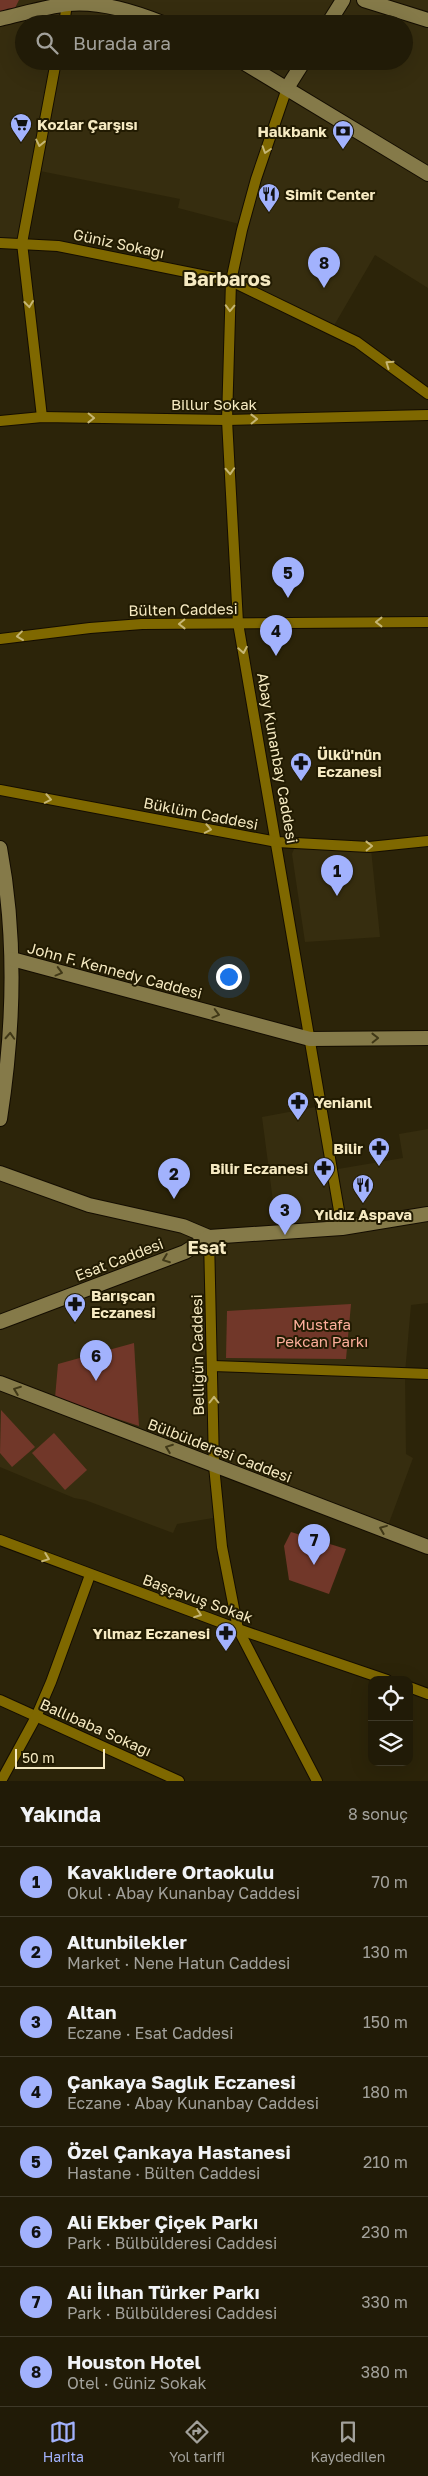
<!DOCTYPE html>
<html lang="tr">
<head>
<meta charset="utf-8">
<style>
	:root { --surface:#211b07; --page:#292411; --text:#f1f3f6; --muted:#a2a19b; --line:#3e3928; --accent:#a2b2fd }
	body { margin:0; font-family:"Golos Text",sans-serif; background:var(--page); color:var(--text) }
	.controls { position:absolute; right:15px; bottom:15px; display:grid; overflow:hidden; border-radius:10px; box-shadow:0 5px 20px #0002 }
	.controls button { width:45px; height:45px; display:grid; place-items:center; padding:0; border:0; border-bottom:1px solid var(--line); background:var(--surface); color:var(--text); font:25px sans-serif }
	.scale { position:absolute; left:15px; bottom:12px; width:90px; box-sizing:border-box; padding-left:5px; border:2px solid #f6eac2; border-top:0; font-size:14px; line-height:18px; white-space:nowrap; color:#f6eac2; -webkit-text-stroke:4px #221b02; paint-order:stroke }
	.you { position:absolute; left:228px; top:976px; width:18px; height:18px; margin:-12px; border:4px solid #fff; border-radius:50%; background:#1a73e8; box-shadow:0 0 0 8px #1a73e833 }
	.badge { display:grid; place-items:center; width:32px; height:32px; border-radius:50%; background:var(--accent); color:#111; font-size:16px; font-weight:700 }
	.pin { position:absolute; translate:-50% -41px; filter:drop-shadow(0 1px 2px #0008) }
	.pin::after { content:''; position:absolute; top:26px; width:18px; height:15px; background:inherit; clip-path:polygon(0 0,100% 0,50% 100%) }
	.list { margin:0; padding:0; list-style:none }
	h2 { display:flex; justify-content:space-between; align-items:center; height:65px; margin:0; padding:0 20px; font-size:21px }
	h2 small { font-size:16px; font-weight:400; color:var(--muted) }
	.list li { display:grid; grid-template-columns:32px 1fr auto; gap:15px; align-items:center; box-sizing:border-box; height:70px; padding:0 20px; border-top:1px solid var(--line) }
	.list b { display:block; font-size:19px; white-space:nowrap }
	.list p { margin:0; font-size:16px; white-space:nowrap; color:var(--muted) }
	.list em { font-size:16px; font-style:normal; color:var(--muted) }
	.icon { flex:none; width:28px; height:28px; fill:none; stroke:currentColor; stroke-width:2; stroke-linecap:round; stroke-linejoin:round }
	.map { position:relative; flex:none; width:428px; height:1781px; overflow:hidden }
	.search { position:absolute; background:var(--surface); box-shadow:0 5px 20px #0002; left:15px; right:15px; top:15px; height:55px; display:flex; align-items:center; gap:12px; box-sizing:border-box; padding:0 18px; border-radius:28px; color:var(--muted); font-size:19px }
	.sheet { height:625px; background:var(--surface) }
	nav { display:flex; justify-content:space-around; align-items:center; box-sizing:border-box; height:70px; border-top:1px solid var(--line); background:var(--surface); font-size:14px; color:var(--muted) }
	nav a { display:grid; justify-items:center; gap:2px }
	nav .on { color:var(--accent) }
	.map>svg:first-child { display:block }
</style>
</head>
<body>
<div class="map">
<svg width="428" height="1781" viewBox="0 0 428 1781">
	<rect width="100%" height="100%" fill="#2c2409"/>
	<g fill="#362d0f" fill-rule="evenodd">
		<path d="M 0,0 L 428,0 L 428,288 L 375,255 L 332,329 L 231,281 L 243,225 L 178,208 L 180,199 L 35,170 L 22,243 L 0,243 ZM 24,24 L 404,24 L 404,61 L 24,61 Z"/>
		<polygon points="294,849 371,849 380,937 305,942 292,854"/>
		<polygon points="321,1106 332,1170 403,1158 399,1134 428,1129 428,1303 411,1305 405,1373 406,1454 413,1458 386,1531 215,1466 219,1517 177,1524 173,1533 85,1500 74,1498 0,1467 0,1173 209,1236 277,1232 262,1117"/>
	</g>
	<g fill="#713729">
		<polygon points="0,0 19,0 11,16 0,19"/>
		<polygon points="351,1304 346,1359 226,1358 227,1311"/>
		<polygon points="134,1343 139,1426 55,1398 58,1364"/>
		<polygon points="1,1410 35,1447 12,1467 0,1453"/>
		<polygon points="54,1433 87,1470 65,1490 32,1453"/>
		<polygon points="291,1532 346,1549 329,1594 289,1580 284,1546"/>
	</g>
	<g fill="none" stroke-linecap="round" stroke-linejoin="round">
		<g stroke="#140d00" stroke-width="12">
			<g id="street">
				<polyline points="64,24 67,4"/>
				<polyline points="287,88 256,179 242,230 231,281 227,420 238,623 342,1228"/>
				<polyline points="0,243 58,246 231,281 357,342 428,394"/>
				<polyline points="42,417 22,243 56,61"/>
				<polyline points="0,421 42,417 227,420 428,415"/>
				<polyline points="0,639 90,628 142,624 428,622"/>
				<polyline points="0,790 277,842 369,847 428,841"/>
				<polyline points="209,1237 214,1466 222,1547 238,1629 317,1781"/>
				<polyline points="213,1366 428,1374"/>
				<polyline points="0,1540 238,1629 387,1680"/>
				<polyline points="409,1687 428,1694"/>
				<polyline points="0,1700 179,1781"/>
				<polyline points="1,1781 36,1717 51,1682 90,1575"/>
			</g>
		</g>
		<g stroke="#140d00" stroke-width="16">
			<g id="secondary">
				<polyline points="364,0 428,20"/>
				<path d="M 0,19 C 22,14 45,7 68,4 C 101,1 135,12 165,24"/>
				<polyline points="328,24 343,0"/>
				<polyline points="241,61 428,174"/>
				<polyline points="287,88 304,61"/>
				<path d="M 0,848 C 17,938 14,1029 0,1119"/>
				<polyline points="12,959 310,1039 428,1038"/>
				<polyline points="0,1173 89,1205 183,1226 209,1237"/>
				<polyline points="0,1322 185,1252 209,1237 342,1228 428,1214"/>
				<polyline points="0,1383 428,1547"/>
			</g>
		</g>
		<use href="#street" stroke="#7f6800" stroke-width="10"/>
		<use href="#secondary" stroke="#857a49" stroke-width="14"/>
	</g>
	<defs><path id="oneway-chevron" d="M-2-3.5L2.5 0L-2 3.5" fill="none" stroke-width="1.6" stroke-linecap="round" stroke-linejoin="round" transform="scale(1.25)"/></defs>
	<g stroke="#c6b674">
		<use href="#oneway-chevron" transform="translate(40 143) rotate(102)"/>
		<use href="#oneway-chevron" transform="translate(266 150) rotate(108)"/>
		<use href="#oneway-chevron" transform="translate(29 304) rotate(83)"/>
		<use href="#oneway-chevron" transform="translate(230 308) rotate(92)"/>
		<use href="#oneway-chevron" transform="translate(389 364) rotate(-145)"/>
		<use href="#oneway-chevron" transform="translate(91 418) rotate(1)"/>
		<use href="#oneway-chevron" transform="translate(254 419) rotate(-1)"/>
		<use href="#oneway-chevron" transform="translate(230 471) rotate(87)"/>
		<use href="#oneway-chevron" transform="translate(379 622) rotate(-180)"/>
		<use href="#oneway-chevron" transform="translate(182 624) rotate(179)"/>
		<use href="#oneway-chevron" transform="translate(20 636) rotate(173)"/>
		<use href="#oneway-chevron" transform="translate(243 650) rotate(80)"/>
		<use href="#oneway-chevron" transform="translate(48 799) rotate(11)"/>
		<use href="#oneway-chevron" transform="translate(208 829) rotate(11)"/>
		<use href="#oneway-chevron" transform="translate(369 846) rotate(-1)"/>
		<use href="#oneway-chevron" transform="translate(214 1400) rotate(-90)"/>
		<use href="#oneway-chevron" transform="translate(46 1558) rotate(21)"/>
		<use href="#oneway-chevron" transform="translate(198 1614) rotate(20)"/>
	</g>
	<g stroke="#403817">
		<use href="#oneway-chevron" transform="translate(59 972) rotate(15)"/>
		<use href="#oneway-chevron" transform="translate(216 1014) rotate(15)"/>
		<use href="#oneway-chevron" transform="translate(10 1036) rotate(-87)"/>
		<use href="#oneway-chevron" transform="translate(375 1038) rotate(-1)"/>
		<use href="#oneway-chevron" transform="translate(166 1259) rotate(159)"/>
		<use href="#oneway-chevron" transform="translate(17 1390) rotate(-159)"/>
		<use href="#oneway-chevron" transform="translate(169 1448) rotate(-159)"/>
		<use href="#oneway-chevron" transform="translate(383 1529) rotate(-158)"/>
	</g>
	<defs>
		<g id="supermarket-pin" transform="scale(1.125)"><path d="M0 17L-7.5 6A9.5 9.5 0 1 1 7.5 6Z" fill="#a2b2fd" stroke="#221b02"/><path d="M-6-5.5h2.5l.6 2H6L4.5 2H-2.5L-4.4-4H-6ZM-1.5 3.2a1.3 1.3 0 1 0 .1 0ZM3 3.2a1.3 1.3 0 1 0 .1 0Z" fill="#111"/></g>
		<g id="bank-pin" transform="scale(1.125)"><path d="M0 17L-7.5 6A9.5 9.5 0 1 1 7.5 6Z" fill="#a2b2fd" stroke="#221b02"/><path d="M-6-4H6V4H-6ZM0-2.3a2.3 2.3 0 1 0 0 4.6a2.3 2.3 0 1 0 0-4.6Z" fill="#111"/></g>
		<g id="restaurant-pin" transform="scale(1.125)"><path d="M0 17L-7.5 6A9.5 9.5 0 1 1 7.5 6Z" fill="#a2b2fd" stroke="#221b02"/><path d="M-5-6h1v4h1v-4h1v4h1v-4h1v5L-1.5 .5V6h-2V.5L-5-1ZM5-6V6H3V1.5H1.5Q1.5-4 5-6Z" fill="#111"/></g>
		<g id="pharmacy-pin" transform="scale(1.125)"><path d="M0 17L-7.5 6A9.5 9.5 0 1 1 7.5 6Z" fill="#a2b2fd" stroke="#221b02"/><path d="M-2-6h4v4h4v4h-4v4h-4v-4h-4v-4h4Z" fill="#111"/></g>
	</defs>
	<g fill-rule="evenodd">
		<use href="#supermarket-pin" x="21" y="124"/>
		<use href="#bank-pin" x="343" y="131"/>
		<use href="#restaurant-pin" x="269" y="194"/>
		<use href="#pharmacy-pin" x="301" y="763"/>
		<use href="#pharmacy-pin" x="298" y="1102"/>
		<use href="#pharmacy-pin" x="379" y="1148"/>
		<use href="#pharmacy-pin" x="324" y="1168"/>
		<use href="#restaurant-pin" x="363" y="1185"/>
		<use href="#pharmacy-pin" x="75" y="1304"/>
		<use href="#pharmacy-pin" x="226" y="1633"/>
	</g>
	<g text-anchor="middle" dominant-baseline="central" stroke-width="4" stroke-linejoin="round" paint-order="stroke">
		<g font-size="15" font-weight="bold" fill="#f6eac2" stroke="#221b02" text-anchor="start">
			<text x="37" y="124">Kozlar Çarşısı</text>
			<text x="327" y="131" text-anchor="end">Halkbank</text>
			<text x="285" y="194">Simit Center</text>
			<text x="317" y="754">Ülkü'nün<tspan x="317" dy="17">Eczanesi</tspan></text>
			<text x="314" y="1102">Yenianıl</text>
			<text x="363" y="1148" text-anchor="end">Bilir</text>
			<text x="308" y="1168" text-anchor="end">Bilir Eczanesi</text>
			<text x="363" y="1214" text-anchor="middle">Yıldız Aspava</text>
			<text x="91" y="1295">Barışcan<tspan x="91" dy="17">Eczanesi</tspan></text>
			<text x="210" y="1633" text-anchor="end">Yılmaz Eczanesi</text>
		</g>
		<g font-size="15" fill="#f6eac2" stroke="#221b02">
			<text transform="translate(119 243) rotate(12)">Güniz Sokağı</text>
			<text x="214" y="404">Billur Sokak</text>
			<text transform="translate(183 609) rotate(-1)">Bülten Caddesi</text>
			<text transform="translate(278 758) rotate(80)">Abay Kunanbay Caddesi</text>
			<text transform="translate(201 813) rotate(11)">Büklüm Caddesi</text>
			<text transform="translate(115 970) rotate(15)">John F. Kennedy Caddesi</text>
			<text transform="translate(119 1259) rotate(-21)">Esat Caddesi</text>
			<text transform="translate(197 1355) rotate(-91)">Belligün Caddesi</text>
			<text transform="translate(220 1450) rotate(21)">Bülbülderesi Caddesi</text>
			<text transform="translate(198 1598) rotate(20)">Başçavuş Sokak</text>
			<text transform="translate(96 1727) rotate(24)">Ballıbaba Sokağı</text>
		</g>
		<g font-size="15" fill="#fcae9b" stroke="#221b02">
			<text x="322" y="1324">Mustafa<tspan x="322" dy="17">Pekcan Parkı</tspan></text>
		</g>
		<g font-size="18" font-weight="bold" fill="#f6eac2" stroke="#221b02">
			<text x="207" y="1247">Esat</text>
		</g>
		<g font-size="20" font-weight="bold" fill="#f6eac2" stroke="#221b02">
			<text x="227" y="278">Barbaros</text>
		</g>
	</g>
</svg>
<div class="controls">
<button><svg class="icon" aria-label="locate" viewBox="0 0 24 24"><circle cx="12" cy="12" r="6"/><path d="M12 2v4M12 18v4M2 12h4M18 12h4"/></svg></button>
<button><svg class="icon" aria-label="layers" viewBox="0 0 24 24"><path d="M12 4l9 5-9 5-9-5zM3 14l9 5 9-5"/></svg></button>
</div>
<div class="scale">50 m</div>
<div class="you"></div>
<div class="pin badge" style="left:337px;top:896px">1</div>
<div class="pin badge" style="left:174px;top:1199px">2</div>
<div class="pin badge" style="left:285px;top:1235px">3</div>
<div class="pin badge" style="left:276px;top:656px">4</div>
<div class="pin badge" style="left:288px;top:598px">5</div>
<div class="pin badge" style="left:96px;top:1381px">6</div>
<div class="pin badge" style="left:314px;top:1565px">7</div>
<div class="pin badge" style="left:324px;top:288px">8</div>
<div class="search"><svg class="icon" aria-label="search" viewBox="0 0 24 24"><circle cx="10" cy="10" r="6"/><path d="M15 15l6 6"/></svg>Burada ara</div>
</div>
<section class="sheet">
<h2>Yakında<small>8 sonuç</small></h2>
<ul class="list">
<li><span class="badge">1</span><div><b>Kavaklıdere Ortaokulu</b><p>Okul · Abay Kunanbay Caddesi</p></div><em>70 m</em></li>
<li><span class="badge">2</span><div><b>Altunbilekler</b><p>Market · Nene Hatun Caddesi</p></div><em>130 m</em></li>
<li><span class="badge">3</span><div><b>Altan</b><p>Eczane · Esat Caddesi</p></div><em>150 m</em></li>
<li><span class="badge">4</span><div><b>Çankaya Sağlık Eczanesi</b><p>Eczane · Abay Kunanbay Caddesi</p></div><em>180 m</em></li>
<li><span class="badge">5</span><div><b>Özel Çankaya Hastanesi</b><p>Hastane · Bülten Caddesi</p></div><em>210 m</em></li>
<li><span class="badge">6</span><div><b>Ali Ekber Çiçek Parkı</b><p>Park · Bülbülderesi Caddesi</p></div><em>230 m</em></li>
<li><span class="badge">7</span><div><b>Ali İlhan Türker Parkı</b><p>Park · Bülbülderesi Caddesi</p></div><em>330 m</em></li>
<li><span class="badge">8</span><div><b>Houston Hotel</b><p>Otel · Güniz Sokak</p></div><em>380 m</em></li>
</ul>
</section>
<nav>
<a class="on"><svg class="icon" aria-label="map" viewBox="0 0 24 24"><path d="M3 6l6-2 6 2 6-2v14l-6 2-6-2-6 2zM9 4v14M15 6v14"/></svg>Harita</a>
<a><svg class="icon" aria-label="directions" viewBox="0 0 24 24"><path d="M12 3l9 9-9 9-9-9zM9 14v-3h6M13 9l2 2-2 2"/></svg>Yol tarifi</a>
<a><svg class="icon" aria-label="saved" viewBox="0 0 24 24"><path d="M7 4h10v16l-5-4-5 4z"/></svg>Kaydedilen</a>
</nav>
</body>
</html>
